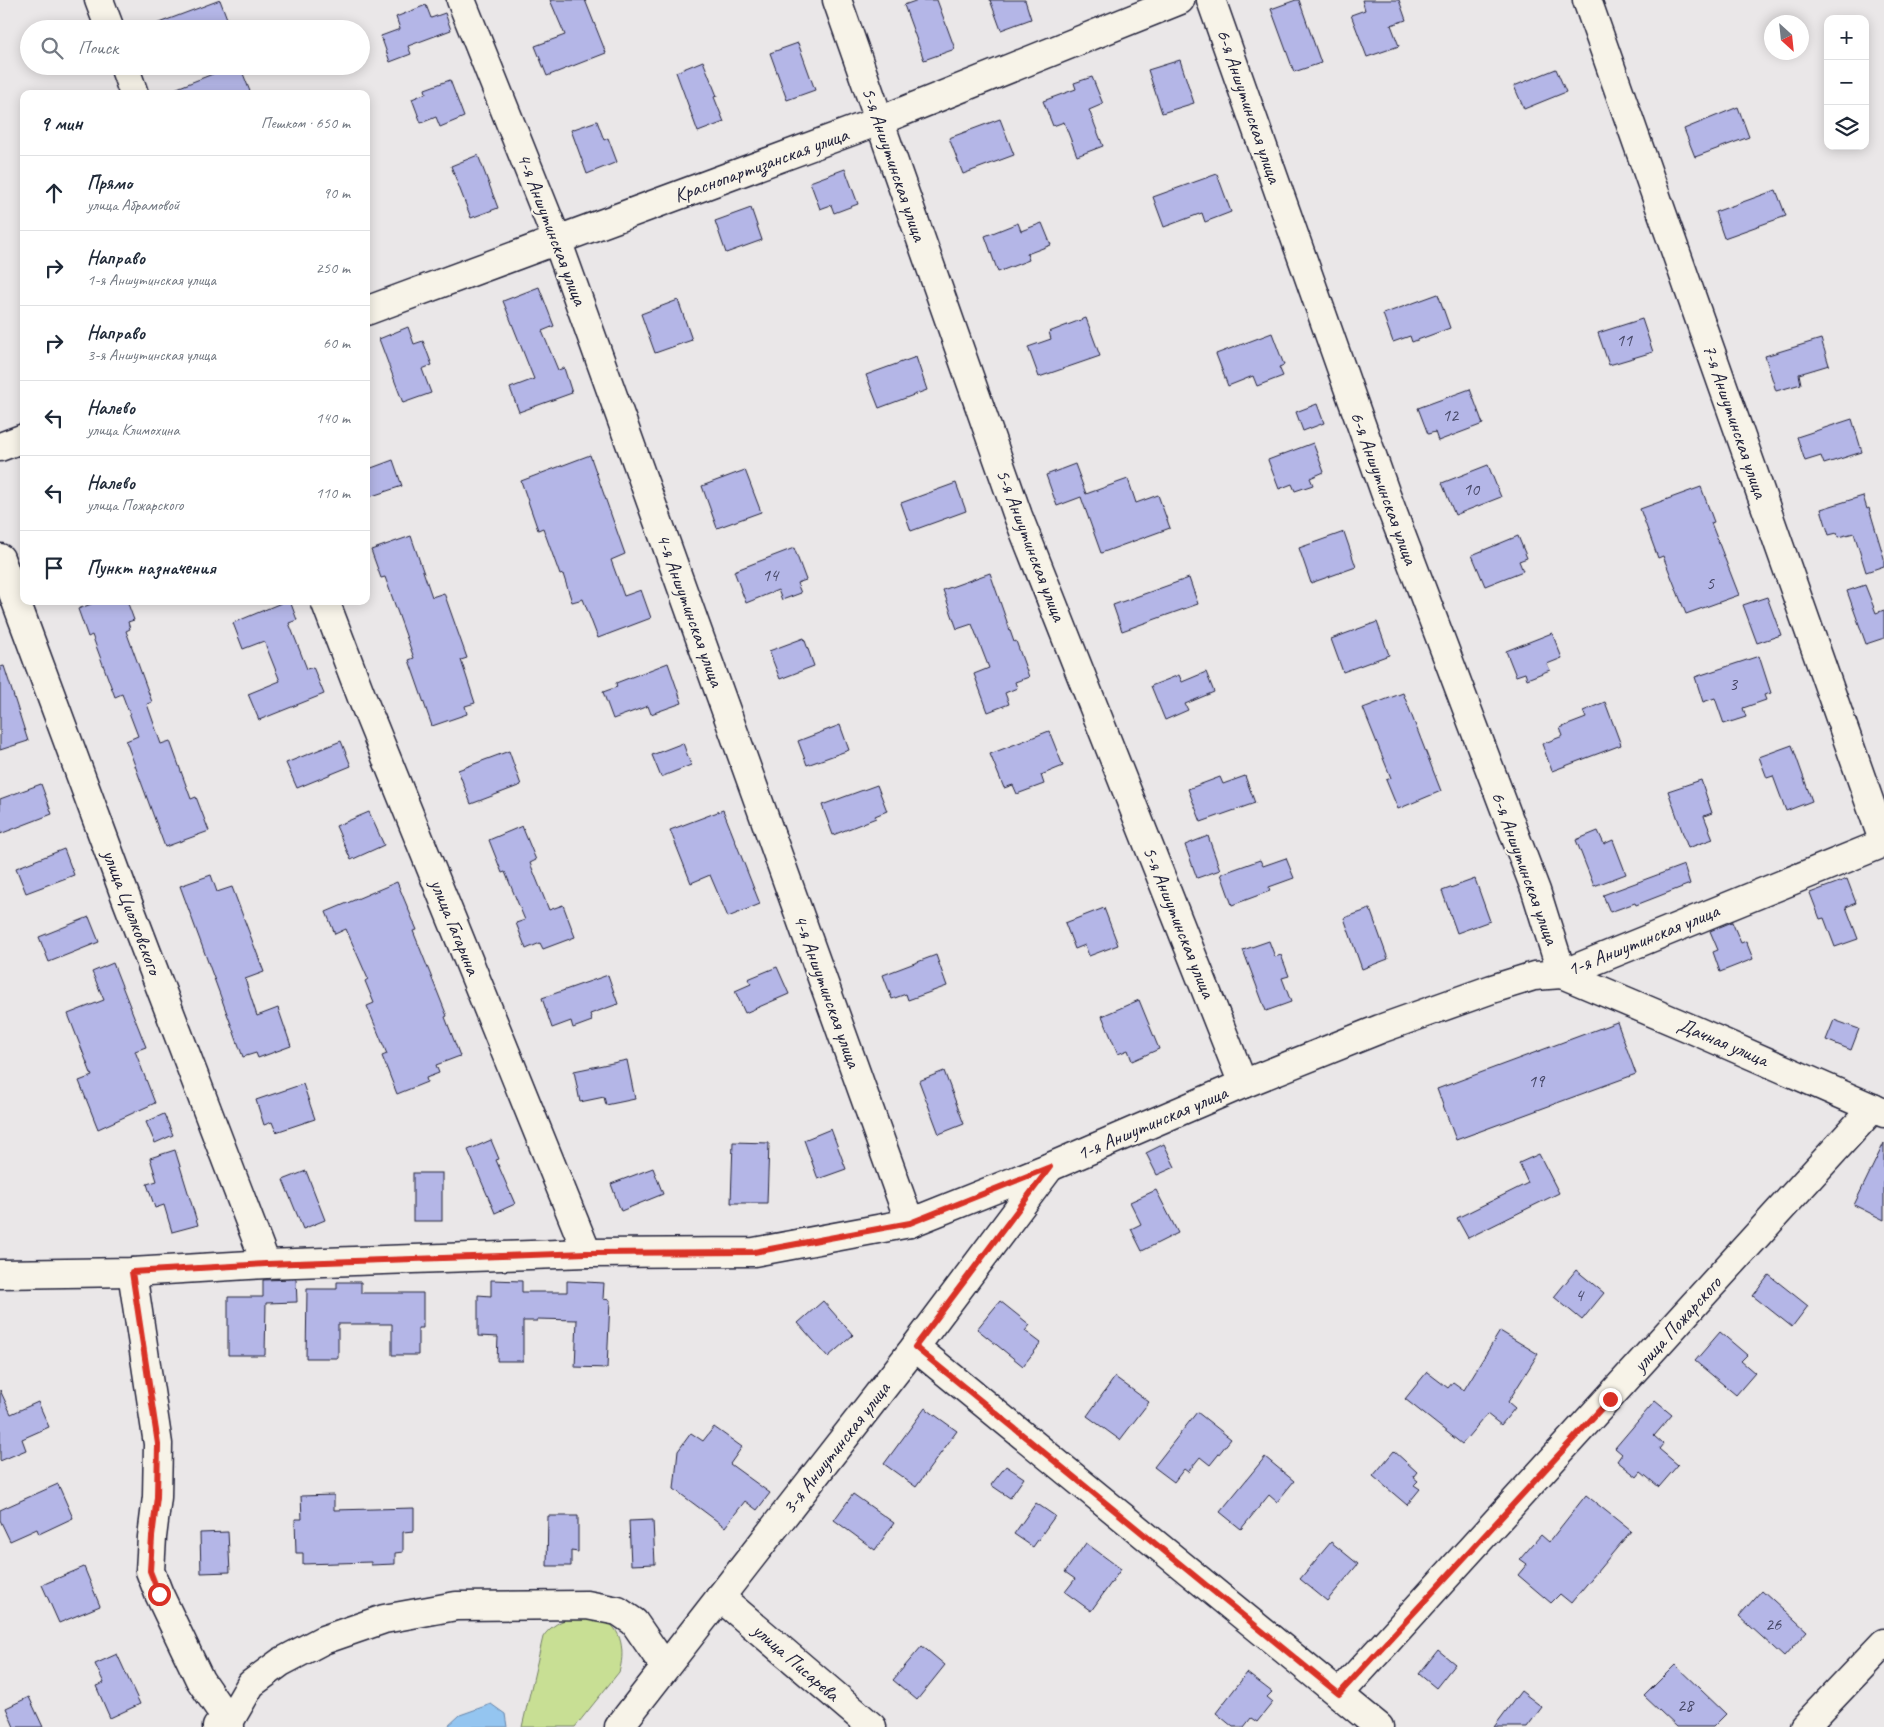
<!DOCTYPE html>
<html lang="ru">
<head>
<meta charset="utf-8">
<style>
	:root { --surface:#fff; --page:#f6f6f7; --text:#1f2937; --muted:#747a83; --line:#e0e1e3 }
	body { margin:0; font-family:Caveat,sans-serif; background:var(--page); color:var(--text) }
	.controls { position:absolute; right:15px; top:15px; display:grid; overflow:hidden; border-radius:10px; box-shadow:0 2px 12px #0003 }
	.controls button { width:45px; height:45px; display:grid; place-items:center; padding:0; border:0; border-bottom:1px solid var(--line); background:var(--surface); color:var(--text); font:25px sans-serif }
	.compass { position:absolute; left:1764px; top:15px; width:45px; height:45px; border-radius:50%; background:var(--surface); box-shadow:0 2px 12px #0003; rotate:153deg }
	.stop { position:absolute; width:15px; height:15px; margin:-11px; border:4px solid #d93025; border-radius:50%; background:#fff }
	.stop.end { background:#d93025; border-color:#fff; box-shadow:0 1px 5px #0008 }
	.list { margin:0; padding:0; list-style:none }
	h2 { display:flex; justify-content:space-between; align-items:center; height:65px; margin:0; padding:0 20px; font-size:21px }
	h2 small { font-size:16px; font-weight:400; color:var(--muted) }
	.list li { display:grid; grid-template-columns:32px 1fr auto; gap:15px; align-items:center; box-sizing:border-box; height:75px; padding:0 20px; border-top:1px solid var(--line) }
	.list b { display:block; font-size:19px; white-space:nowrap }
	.list p { margin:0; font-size:16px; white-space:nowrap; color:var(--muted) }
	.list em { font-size:16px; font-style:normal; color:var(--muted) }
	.icon { flex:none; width:28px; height:28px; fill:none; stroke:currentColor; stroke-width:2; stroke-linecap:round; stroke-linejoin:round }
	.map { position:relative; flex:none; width:1884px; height:1727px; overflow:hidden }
	.search { position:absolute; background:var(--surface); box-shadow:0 2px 12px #0003; left:20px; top:20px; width:350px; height:55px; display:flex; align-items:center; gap:12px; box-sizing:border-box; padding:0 18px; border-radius:28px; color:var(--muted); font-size:19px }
	.panel { position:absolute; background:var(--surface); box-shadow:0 2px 12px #0003; left:20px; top:90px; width:350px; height:515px; border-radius:10px }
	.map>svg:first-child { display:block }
</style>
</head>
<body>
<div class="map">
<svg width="1884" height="1727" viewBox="0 0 1884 1727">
	<rect width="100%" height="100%" fill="#eae7e8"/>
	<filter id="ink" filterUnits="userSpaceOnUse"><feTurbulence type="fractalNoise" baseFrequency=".02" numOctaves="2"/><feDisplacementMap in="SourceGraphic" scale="10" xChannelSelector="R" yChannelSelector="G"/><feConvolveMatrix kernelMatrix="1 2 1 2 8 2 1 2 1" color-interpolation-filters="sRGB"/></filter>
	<g filter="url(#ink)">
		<path fill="#c8df94" stroke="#758068" d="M 574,1616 C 583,1617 594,1617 602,1620 C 623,1626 625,1655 619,1672 L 575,1727 L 522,1727 L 543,1637 C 550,1626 561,1621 574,1616 Z"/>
		<polygon fill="#94c5f0" stroke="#6684a8" points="491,1704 505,1714 507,1727 447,1727 460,1715"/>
		<g fill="#b4b6e7" stroke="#22223b">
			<polygon points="220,0 231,29 149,29 148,27"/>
			<polygon points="550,0 585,0 606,53 547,76 535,46 565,35"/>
			<polygon points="918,0 937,0 955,49 924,60 904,5"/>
			<polygon points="990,0 1025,0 1031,19 1001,30"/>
			<polygon points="1296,0 1299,0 1321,63 1294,72 1271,9"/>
			<polygon points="1362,0 1399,0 1406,20 1391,25 1399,46 1367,57 1351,15 1365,10"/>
			<polygon points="426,5 431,18 445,13 451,30 408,46 411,54 390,62 381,36 400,29 396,17"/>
			<polygon points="798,43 815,90 787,100 770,53"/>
			<polygon points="1180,60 1194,103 1162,113 1148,70"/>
			<polygon points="703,61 717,96 714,97 724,122 698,132 676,72"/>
			<polygon points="233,66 240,66 251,94 167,94 167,92"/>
			<polygon points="1556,69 1566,92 1524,109 1514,86"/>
			<polygon points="1092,77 1103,104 1089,110 1103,146 1077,156 1064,122 1053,126 1043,101 1076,89 1074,83"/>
			<polygon points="450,80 464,117 440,127 436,117 421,123 412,99 426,93 425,89"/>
			<polygon points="1738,107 1749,137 1695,157 1684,129"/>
			<polygon points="1000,119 1014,155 963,174 949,138"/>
			<polygon points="597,121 604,140 608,138 617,162 587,174 571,130"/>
			<polygon points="478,155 498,208 471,218 451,166"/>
			<polygon points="845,169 858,204 834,213 831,205 820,209 810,182"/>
			<polygon points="1217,174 1231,212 1205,222 1202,213 1164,227 1153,197"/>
			<polygon points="1776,190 1786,216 1724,238 1715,212"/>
			<polygon points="751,208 762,240 726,253 715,221"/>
			<polygon points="1018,223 1021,231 1042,223 1051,245 1027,254 1029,260 998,272 985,236"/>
			<polygon points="539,287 554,326 542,331 558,370 564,368 572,393 519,412 510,388 534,379 503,301"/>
			<polygon points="1438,294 1450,328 1412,342 1410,336 1393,342 1383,314"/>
			<polygon points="678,300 692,340 655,353 641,314"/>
			<polygon points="1086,318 1100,356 1039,377 1028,347 1051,339 1049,332"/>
			<polygon points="1642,319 1653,352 1609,365 1598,333"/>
			<polygon points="408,327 414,344 423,341 432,365 422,369 431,393 403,403 379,339"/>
			<polygon points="1272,333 1284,365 1279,367 1283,376 1257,386 1253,376 1228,386 1216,354"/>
			<polygon points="1821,339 1829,365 1799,374 1801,384 1776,391 1765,356"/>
			<polygon points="916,357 927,390 879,408 866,375"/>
			<polygon points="1470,389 1483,424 1438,441 1435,432 1428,434 1418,408"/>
			<polygon points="1317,404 1324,423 1303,431 1296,412"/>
			<polygon points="1852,419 1862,452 1824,464 1821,456 1805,461 1797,437"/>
			<polygon points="1313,443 1324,472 1310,478 1313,485 1295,491 1292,484 1279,489 1268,460"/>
			<polygon points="590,455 625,554 611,560 624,596 641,590 651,618 598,638 583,599 572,602 563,574 560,575 543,528 538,530 521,481"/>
			<polygon points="393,460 402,486 366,498 366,470"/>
			<polygon points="1075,464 1086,494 1128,479 1136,503 1158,495 1170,528 1101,553 1081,497 1057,506 1046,475"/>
			<polygon points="1488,465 1501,497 1455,515 1442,483"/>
			<polygon points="745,470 761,512 717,528 702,486"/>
			<polygon points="956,483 966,511 911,531 901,503"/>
			<polygon points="1701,487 1714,522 1711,523 1739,595 1686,614 1663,556 1658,558 1640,509"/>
			<polygon points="1863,496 1867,509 1869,508 1884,558 1884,566 1866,572 1854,533 1838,537 1837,533 1829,535 1821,509"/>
			<polygon points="1344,532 1356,567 1311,583 1299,548"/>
			<polygon points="411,536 432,597 444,593 467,658 461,660 475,703 465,706 467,714 432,726 409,660 414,658 385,577 381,578 371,550"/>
			<polygon points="1518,536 1527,558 1519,561 1523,571 1485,586 1472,555"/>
			<polygon points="794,548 806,580 797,583 801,593 782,600 778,590 746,603 734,571"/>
			<polygon points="990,573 1014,642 1016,641 1029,677 1015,682 1017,688 1005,693 1009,704 988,712 974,674 989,668 972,624 957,629 943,590"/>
			<polygon points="1189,578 1198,604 1122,631 1113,605"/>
			<polygon points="1865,585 1876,613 1884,610 1884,638 1866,644 1847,591"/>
			<polygon points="1767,597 1781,635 1757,643 1743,605"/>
			<polygon points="99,601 127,601 134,620 128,622 130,629 126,631 152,702 147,704 161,744 170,741 191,799 196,797 209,831 165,847 126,741 138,736 122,694 115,697 92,635 88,637 78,609"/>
			<polygon points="286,601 290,601 297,620 289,623 307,669 313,667 324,694 259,720 248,694 280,681 264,641 243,649 233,623"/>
			<polygon points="1377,622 1389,655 1343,672 1331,639"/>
			<polygon points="1552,633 1562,658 1547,664 1550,670 1527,679 1525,673 1516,676 1506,651"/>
			<polygon points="804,638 814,666 780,679 769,651"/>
			<polygon points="1759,656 1771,693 1764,695 1766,700 1743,708 1746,717 1724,724 1715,698 1703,702 1695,677"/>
			<polygon points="668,663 682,703 651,714 648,706 613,719 603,692 617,687 616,683"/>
			<polygon points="4,666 28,741 0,750 0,667"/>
			<polygon points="1206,672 1214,692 1185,704 1188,710 1165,720 1151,686 1179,675 1182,682"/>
			<polygon points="1403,693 1441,791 1398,809 1386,780 1391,778 1363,708"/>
			<polygon points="1605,702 1621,745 1552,771 1542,744 1563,736 1560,728 1586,718 1583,711"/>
			<polygon points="840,725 849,750 807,765 798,741"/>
			<polygon points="1049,731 1063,766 1041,775 1044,784 1017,794 1013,785 1004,788 990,754"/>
			<polygon points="341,741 351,766 297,788 286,763"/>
			<polygon points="683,743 691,765 661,777 652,755"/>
			<polygon points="1792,745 1812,801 1786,811 1773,776 1767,778 1759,757"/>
			<polygon points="509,751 521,785 471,804 458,770"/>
			<polygon points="1245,776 1255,803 1201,822 1188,789 1220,777 1223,784"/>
			<polygon points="1701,780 1712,813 1704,816 1713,839 1688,848 1668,791"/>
			<polygon points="41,784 52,814 0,834 0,799"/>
			<polygon points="877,785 887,811 875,816 876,818 833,835 822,805"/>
			<polygon points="723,810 760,904 728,917 710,875 691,883 670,830"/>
			<polygon points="369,812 384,845 351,860 336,826"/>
			<polygon points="522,826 536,860 530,863 549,910 563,905 575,937 543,949 540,943 526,949 516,923 525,920 505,872 502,873 489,840"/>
			<polygon points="1598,831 1604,844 1613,840 1626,874 1594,886 1576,840"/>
			<polygon points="1208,836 1220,870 1197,878 1185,845"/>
			<polygon points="64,849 74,875 26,893 16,868"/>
			<polygon points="1286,858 1294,878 1269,887 1270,891 1232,905 1221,874 1260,860 1263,866"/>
			<polygon points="1684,865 1690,884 1636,905 1635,903 1610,912 1603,895"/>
			<polygon points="211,875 217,892 232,887 264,972 245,979 257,1016 278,1008 291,1046 258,1058 256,1053 243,1057 180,886"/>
			<polygon points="1475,879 1490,921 1457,933 1442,891"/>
			<polygon points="1847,879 1856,903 1846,907 1858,939 1835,947 1824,918 1820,919 1810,893"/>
			<polygon points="397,882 417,930 413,931 447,1016 445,1017 460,1056 436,1065 439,1073 426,1078 427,1082 397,1094 382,1056 387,1054 367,1006 374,1003 365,981 368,979 346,929 335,934 326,912"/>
			<polygon points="1104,908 1118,945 1089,956 1085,945 1075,949 1065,923"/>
			<polygon points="1370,909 1388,959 1362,969 1344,918"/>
			<polygon points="89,917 99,942 49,962 39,937"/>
			<polygon points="1732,922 1741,943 1746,941 1753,959 1720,972 1713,952 1718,950 1710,931"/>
			<polygon points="1269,941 1275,957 1281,955 1289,976 1282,978 1291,1002 1266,1011 1243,950"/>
			<polygon points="936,955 947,986 908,1000 906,994 892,999 883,975"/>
			<polygon points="113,963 146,1047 135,1051 155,1103 98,1129 79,1081 92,1076 68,1014 104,1000 92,972"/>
			<polygon points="777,967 789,994 745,1013 735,991 751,984 748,979"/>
			<polygon points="608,975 618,1004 590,1014 592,1021 573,1028 571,1021 552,1028 542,998"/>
			<polygon points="1139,1000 1159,1049 1132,1061 1128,1050 1118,1054 1102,1016"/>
			<polygon points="1834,1020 1859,1029 1851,1050 1826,1040"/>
			<polygon points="1617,1022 1636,1074 1456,1140 1437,1089"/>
			<polygon points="627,1060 635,1099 606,1105 604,1097 580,1102 574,1071"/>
			<polygon points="944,1071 964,1124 939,1134 919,1081"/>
			<polygon points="303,1084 315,1119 276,1132 272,1122 264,1125 256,1100"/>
			<polygon points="164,1114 173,1135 155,1143 146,1122"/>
			<polygon points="831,1129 846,1169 818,1179 804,1140"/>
			<polygon points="491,1140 499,1159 496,1160 515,1204 495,1213 468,1150"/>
			<polygon points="733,1142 769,1143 767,1203 731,1203"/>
			<polygon points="1884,1143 1884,1220 1854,1205"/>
			<polygon points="1164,1144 1175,1167 1157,1175 1146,1153"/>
			<polygon points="175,1150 198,1225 172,1232 164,1205 155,1208 147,1184 157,1181 150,1158"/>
			<polygon points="1539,1154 1559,1193 1468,1238 1457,1218 1528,1183 1519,1163"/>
			<polygon points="653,1168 663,1194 621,1211 611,1184"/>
			<polygon points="306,1171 325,1220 303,1229 283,1180"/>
			<rect x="413" y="1173" width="29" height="48"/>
			<polygon points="1156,1190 1178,1233 1142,1251 1131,1229 1141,1224 1130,1202"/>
			<polygon points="1576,1270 1604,1293 1582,1320 1554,1297"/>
			<polygon points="1769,1275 1808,1306 1792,1327 1753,1296"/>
			<polygon points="296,1279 297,1302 266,1303 265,1355 228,1355 228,1297 263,1297 263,1280"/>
			<polygon points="491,1280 522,1281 522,1292 567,1292 567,1281 604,1283 603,1299 610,1300 607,1368 575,1367 577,1320 537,1319 537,1321 523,1321 523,1361 497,1361 498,1337 478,1336 478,1295 491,1296"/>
			<polygon points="337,1282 361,1282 361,1293 423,1293 423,1328 418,1328 418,1355 392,1355 392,1324 338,1324 338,1358 306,1358 307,1289 337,1289"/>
			<polygon points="823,1301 853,1335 828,1357 798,1323"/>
			<polygon points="1000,1301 1030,1325 1025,1331 1041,1343 1023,1366 977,1329"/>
			<polygon points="1500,1331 1538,1354 1508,1402 1515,1408 1501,1425 1487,1414 1462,1444 1405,1399 1427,1372 1448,1388 1453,1382 1464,1390"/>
			<polygon points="1720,1332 1747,1355 1741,1361 1755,1373 1736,1395 1695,1361"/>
			<polygon points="1115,1377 1149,1402 1120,1440 1087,1416"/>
			<polygon points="0,1390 11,1414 38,1402 49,1427 22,1439 26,1450 0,1461"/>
			<polygon points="1655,1401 1672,1415 1654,1436 1663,1444 1659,1449 1678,1465 1659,1487 1641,1472 1637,1477 1617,1461 1622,1454 1615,1448"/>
			<polygon points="925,1408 957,1431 916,1487 884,1464"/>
			<polygon points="1197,1412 1231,1439 1210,1465 1200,1457 1188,1472 1184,1469 1174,1482 1154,1467"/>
			<polygon points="714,1427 742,1447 730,1464 770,1493 757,1510 745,1501 725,1527 674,1489 678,1451 691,1433 703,1441"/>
			<polygon points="1394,1451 1417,1472 1413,1477 1418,1481 1414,1485 1420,1489 1407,1505 1373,1476"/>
			<polygon points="1265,1457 1294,1481 1277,1502 1269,1495 1241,1529 1220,1512"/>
			<polygon points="1006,1466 1024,1478 1010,1498 991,1485"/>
			<polygon points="58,1484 73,1518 39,1534 37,1529 10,1541 0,1520 0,1510"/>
			<polygon points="853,1494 894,1523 875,1550 834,1520"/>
			<polygon points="334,1495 334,1510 414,1508 414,1531 403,1532 403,1552 395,1553 395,1564 371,1565 371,1562 303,1564 303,1553 296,1553 295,1519 302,1519 301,1496"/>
			<polygon points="1586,1495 1631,1531 1571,1603 1560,1594 1551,1603 1518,1575 1527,1564 1520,1559 1541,1535 1549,1542"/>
			<polygon points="1036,1503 1055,1516 1033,1547 1014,1534"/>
			<polygon points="548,1516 578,1516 578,1552 571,1551 571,1566 547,1566"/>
			<polygon points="653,1520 655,1564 631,1565 629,1521"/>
			<polygon points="228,1532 230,1572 201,1573 200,1533"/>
			<polygon points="1331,1542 1358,1564 1327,1601 1300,1579"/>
			<polygon points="1086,1543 1121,1569 1091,1611 1065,1592 1075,1579 1065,1572"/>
			<polygon points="84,1567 100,1606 59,1623 42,1585"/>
			<polygon points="1762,1590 1807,1631 1784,1657 1739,1616"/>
			<polygon points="922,1646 945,1665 917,1700 893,1680"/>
			<polygon points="1438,1650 1455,1664 1436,1688 1419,1674"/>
			<polygon points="117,1654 140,1704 110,1718 96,1686 104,1683 95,1664"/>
			<polygon points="1675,1665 1726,1714 1713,1727 1677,1727 1644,1696"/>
			<polygon points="1247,1673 1272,1692 1267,1697 1273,1702 1257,1722 1251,1718 1244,1727 1233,1727 1216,1713"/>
			<polygon points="1521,1691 1542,1707 1527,1727 1494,1727"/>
			<polygon points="29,1697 43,1727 14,1727 6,1708"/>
		</g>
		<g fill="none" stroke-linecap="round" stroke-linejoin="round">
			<g stroke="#22223b" stroke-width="31">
				<g id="minor">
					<polyline points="99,0 110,29"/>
					<polyline points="461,0 557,240 910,1223"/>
					<polyline points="837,0 1018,516 1243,1084"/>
					<polyline points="1211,0 1386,495 1536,891 1562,974"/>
					<polyline points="1587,0 1884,843"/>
					<polyline points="124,66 134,94"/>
					<polyline points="366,311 879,121 1180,0"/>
					<polyline points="0,447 24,438"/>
					<polyline points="0,558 123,890 266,1264"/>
					<polyline points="325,601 362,698 587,1253"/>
					<polyline points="1562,974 1694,1030 1884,1113"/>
					<polyline points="132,1272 158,1444 157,1497 152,1537 150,1571 159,1594 200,1680 229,1722 230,1727"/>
					<polyline points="0,1274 132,1272 266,1264 587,1253 754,1252 910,1223 1050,1167 1243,1084 1380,1029 1492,989 1534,976 1562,974 1884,843"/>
					<polyline points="915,1347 1379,1727"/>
					<polyline points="720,1597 872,1727"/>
					<polyline points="1339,1694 1873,1108"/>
					<polyline points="217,1727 229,1722 251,1684 281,1662 323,1640 384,1619 456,1606 587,1605 618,1611 634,1622 665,1667"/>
					<polyline points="619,1727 915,1347 1050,1167"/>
					<polyline points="1804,1727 1884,1643"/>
				</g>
			</g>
			<use href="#minor" stroke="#f7f3e8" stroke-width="28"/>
		</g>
	</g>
	<g fill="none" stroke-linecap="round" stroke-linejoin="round" filter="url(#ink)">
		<polyline stroke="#d93025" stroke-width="6" points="159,1594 150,1571 152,1537 157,1497 158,1444 132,1272 266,1264 587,1253 754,1252 910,1223 1050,1167 915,1347 1339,1694 1610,1399"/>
	</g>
	<g text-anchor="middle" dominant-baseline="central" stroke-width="4.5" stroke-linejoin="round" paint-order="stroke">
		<g font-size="18" fill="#464766">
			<text x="1624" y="340">11</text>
			<text x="1450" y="415">12</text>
			<text x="1471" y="489">10</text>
			<text x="770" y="575">14</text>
			<text x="1710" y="583">5</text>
			<text x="1733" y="684">3</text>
			<text x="1536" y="1081">19</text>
			<text x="1579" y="1295">4</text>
			<text x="1773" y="1624">26</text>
			<text x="1685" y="1705">28</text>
		</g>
		<g font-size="20" fill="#22223b" stroke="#f7f3e8">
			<text transform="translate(1249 106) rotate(71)">6-я Аншутинская улица</text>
			<text transform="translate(894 164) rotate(71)">5-я Аншутинская улица</text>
			<text transform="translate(761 165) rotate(-20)">Краснопартизанская улица</text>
			<text transform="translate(552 229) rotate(69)">4-я Аншутинская улица</text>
			<text transform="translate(1735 421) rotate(71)">7-я Аншутинская улица</text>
			<text transform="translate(1384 488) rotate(70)">6-я Аншутинская улица</text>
			<text transform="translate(1031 545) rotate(69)">5-я Аншутинская улица</text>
			<text transform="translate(690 610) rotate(70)">4-я Аншутинская улица</text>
			<text transform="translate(1525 868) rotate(70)">6-я Аншутинская улица</text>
			<text transform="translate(132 912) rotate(69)">улица Циолковского</text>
			<text transform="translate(1179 922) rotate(68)">5-я Аншутинская улица</text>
			<text transform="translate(455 927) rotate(68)">улица Гагарина</text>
			<text transform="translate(1643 940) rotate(-22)">1-я Аншутинская улица</text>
			<text transform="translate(827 991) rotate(70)">4-я Аншутинская улица</text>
			<text transform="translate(1723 1042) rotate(23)">Дачная улица</text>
			<text transform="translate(1152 1123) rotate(-23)">1-я Аншутинская улица</text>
			<text transform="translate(1677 1324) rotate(-48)">улица Пожарского</text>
			<text transform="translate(836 1448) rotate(-52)">3-я Аншутинская улица</text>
			<text transform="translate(796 1662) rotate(41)">улица Писарева</text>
		</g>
	</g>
</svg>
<div class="controls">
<button>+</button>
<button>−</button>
<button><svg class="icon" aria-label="layers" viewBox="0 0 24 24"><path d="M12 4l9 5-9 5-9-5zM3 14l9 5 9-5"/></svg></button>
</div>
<svg class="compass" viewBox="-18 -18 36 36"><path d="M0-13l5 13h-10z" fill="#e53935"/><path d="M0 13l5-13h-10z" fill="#747a83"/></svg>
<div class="stop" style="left:159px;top:1594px"></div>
<div class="stop end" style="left:1610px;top:1399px"></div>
<div class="search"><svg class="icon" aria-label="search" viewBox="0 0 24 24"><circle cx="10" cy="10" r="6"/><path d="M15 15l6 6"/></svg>Поиск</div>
<section class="panel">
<h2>9 мин<small>Пешком · 650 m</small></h2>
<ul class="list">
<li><svg class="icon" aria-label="ahead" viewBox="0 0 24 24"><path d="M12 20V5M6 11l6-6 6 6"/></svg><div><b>Прямо</b><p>улица Абрамовой</p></div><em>90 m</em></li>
<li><svg class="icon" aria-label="right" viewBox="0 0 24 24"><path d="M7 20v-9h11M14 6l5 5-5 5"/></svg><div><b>Направо</b><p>1-я Аншутинская улица</p></div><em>250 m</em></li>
<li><svg class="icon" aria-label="right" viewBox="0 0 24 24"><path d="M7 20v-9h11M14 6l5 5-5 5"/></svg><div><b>Направо</b><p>3-я Аншутинская улица</p></div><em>60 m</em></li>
<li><svg class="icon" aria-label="left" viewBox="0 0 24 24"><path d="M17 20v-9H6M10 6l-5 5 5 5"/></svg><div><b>Налево</b><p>улица Климохина</p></div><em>140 m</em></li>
<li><svg class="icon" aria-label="left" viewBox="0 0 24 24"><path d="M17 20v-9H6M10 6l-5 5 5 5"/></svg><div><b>Налево</b><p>улица Пожарского</p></div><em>110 m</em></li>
<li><svg class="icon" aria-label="arrive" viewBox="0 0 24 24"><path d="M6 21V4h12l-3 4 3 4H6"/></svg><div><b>Пункт назначения</b></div></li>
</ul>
</section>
</div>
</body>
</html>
